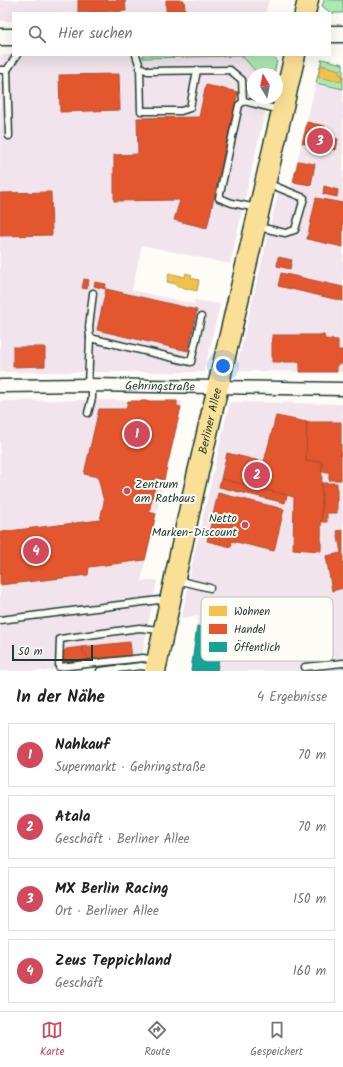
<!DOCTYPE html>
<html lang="de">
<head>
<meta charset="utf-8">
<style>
	:root { --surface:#fff; --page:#f6f6f6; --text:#222; --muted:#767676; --line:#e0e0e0; --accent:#d1495b }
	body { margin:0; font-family:Kalam,sans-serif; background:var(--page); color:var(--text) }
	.compass { position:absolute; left:247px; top:68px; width:36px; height:36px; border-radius:50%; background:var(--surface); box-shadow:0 4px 16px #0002; rotate:350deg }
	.scale { position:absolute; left:12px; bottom:10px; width:81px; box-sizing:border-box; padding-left:4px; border:2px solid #1f3d34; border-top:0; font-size:11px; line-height:14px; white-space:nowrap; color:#1f3d34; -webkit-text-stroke:3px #fdfcf7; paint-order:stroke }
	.you { position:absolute; left:223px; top:366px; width:14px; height:14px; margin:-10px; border:3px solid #fff; border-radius:50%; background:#1a73e8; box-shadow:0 0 0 6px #1a73e833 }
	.badge { display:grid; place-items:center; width:26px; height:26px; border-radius:50%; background:var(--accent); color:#fff; font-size:13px; font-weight:700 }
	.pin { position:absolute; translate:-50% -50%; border:2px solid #fff; box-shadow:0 1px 4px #0006 }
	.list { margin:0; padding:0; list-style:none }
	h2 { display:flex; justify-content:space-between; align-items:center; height:52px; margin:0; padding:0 16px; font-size:17px }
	h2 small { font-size:13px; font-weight:400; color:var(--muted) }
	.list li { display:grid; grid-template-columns:26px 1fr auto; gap:12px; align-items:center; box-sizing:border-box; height:64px; margin:0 8px 8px; padding:0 8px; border:1px solid var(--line); border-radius:0px }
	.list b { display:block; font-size:15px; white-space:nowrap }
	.list p { margin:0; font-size:13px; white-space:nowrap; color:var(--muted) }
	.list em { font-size:13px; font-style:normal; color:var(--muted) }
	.icon { flex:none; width:22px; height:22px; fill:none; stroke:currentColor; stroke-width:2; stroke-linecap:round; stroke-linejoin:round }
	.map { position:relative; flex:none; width:343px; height:671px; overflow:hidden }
	.search { position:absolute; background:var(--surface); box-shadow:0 4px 16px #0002; left:12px; right:12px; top:12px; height:44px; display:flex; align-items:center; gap:10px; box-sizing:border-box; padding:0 14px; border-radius:0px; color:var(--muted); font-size:15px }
	.sheet { height:340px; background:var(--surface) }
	nav { display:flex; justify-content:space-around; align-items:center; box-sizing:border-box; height:56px; border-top:1px solid var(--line); background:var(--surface); font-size:11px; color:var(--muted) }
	nav a { display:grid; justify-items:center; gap:2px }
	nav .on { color:var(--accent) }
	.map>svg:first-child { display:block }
</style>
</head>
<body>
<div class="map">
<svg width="343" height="671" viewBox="0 0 343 671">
	<rect width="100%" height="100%" fill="#fdfcf7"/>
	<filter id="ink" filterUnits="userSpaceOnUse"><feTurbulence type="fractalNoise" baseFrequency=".025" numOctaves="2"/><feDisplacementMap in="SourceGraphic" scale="8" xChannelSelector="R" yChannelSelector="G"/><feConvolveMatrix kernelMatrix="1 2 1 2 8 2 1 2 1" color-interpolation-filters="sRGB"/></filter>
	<g filter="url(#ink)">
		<g fill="#f1e4ec">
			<polygon points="0,0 269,0 265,13 13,13 13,21 0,21"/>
			<polygon points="0,55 272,55 277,60 274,74 253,74 253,98 268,98 230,264 142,245 132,290 194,304 195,300 220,304 204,372 0,372"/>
			<polygon points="316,83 343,89 343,372 241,371 237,366 280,185 291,187"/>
			<polygon points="86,400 181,401 182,403 141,581 157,580 141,660 45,671 0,671 0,401"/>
			<polygon points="230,402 343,404 343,671 190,671 198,616 182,618 194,555"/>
		</g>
		<g fill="#abeab2" stroke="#659473">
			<polygon points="324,0 343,0 343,13 331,13 322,6"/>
			<polygon points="143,55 272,55 277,60 274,74 258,74 244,58 238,56 143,58"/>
			<polygon points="322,59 343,64 343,89 316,83"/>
		</g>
		<g fill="#f2c14e" stroke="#b39946">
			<polygon points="321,65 340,70 339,74 343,75 341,82 318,77"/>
			<polygon points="169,273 185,277 186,273 192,275 191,278 199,280 197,291 176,286 176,284 167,282"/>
		</g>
		<g fill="#e4572e" stroke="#a94f30">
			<polygon points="78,0 125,0 126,11 78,13"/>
			<polygon points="166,0 184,0 185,10 166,11"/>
			<polygon points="119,74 120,110 60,112 59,75"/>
			<polygon points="206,85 238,92 207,228 174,220 180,200 114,201 114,155 138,154 137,118 199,117"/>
			<polygon points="307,122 325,126 323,136 305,132"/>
			<polygon points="305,132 338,139 336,150 302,143"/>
			<polygon points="298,161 315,164 311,185 293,182"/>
			<polygon points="324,186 338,190 337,197 323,194"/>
			<polygon points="51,192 52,235 0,236 0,193"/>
			<polygon points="316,198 343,203 343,247 307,239"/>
			<polygon points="278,257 292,260 290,269 277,266"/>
			<polygon points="281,273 343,287 343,301 278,286"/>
			<polygon points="84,279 89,280 87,289 82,288"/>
			<polygon points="95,282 106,284 105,289 94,286"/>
			<polygon points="106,289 197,310 188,351 97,330"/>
			<polygon points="272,335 324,335 325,339 338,340 338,350 343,350 343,364 337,364 337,372 300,372 300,362 272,362"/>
			<polygon points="13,347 45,347 45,366 13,367"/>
			<polygon points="128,401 177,401 177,406 181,407 164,480 157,478 149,512 156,514 145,560 89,567 88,575 0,585 0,532 100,520 104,502 98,477 84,474 99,409 126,409"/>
			<polygon points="276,416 307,422 306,461 322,461 321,551 293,549 294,497 221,479 227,453 264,462"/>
			<polygon points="307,422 341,422 341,480 329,480 329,472 322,472 322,461 306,461"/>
			<polygon points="221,479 287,495 285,503 219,487"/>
			<polygon points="322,483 337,483 337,513 327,513 327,522 322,522"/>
			<polygon points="218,493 284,509 274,551 232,541 231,547 207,541"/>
			<polygon points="343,530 343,588 332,591 326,556 341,553 337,531"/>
			<polygon points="130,642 132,658 83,663 81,647"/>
			<polygon points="82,647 83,652 89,658 88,662 67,664 63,660 62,654 66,649"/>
		</g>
		<polygon fill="#17a398" stroke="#19847a" points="197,626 223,630 217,671 191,671"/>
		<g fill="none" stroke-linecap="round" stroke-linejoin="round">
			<g stroke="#1f3d34" stroke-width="9">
				<g id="service">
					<polyline points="136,55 140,67 148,71 230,70 242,80 243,102"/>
					<polyline points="140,67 141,111 181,111 190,108 197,70"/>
					<polyline points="0,70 7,70 17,55"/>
					<polyline points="7,70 9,136"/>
					<polyline points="257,208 232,203 219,198 239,105 244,101 280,110"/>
					<polyline points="259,227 285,233 295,230 304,198 267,183"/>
					<polyline points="90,338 89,327 93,293"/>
					<polyline points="88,385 90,338 191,362 201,317"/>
					<polyline points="88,413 92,398 92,386"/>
					<polyline points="177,580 210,588"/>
					<polyline points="0,620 167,599"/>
					<polyline points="155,660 143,658 59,667 60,639 139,628 161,630"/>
					<polyline points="305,667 343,663"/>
					<polyline points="100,671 141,666 154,668"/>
				</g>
			</g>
			<g stroke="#1f3d34" stroke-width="15">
				<g id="minor">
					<path id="s1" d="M 0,386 L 88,385 L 343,389"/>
				</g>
			</g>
			<g stroke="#1f3d34" stroke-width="19">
				<g id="tertiary">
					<polyline points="330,34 343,34"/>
					<polyline points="0,37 13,37"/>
				</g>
			</g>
			<g stroke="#1f3d34" stroke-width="23">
				<g id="primary">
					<polyline points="305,13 308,0"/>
					<path id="s2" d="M 155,671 L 193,494 L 295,55"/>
				</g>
			</g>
			<use href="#service" stroke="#fdfcf7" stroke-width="6"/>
			<use href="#minor" stroke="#fdfcf7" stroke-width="12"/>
			<use href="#tertiary" stroke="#fdfcf7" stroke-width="16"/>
			<use href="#primary" stroke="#fadf96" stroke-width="20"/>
		</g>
	</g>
	<g fill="#d1495b" stroke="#fdfcf7" stroke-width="1.5">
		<circle cx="127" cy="491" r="4"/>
		<circle cx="245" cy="525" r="4"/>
	</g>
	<g text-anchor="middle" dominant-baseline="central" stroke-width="4" stroke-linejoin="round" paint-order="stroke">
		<g font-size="12" fill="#1f3d34" stroke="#fdfcf7">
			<text stroke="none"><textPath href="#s1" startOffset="160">Gehringstraße</textPath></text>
			<text stroke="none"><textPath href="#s2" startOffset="256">Berliner Allee</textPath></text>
		</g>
		<g font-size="12" fill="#1f3d34" stroke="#fdfcf7" text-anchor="start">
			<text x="135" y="484">Zentrum<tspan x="135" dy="14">am Rathaus</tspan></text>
			<text x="237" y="518" text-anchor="end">Netto<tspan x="237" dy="14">Marken-Discount</tspan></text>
		</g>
	</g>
	<rect x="201" y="597" width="132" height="64" rx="6" fill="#fdfcf7" stroke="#bac3bc" stroke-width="1"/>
	<rect x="209" y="606" width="18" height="10" fill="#f2c14e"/>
	<rect x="209" y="624" width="18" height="10" fill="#e4572e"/>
	<rect x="209" y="642" width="18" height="10" fill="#17a398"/>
	<g font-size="11" fill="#1f3d34">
		<text x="234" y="615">Wohnen</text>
		<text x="234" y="633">Handel</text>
		<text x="234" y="651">Öffentlich</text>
	</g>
</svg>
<svg class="compass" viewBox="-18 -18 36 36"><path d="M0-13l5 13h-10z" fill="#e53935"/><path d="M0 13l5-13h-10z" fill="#767676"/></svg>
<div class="scale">50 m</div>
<div class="you"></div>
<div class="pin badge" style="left:137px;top:434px">1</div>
<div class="pin badge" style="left:257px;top:475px">2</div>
<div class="pin badge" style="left:320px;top:141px">3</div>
<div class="pin badge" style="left:36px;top:551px">4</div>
<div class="search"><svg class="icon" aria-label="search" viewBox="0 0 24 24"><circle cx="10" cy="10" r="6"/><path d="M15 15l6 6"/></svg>Hier suchen</div>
</div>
<section class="sheet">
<h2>In der Nähe<small>4 Ergebnisse</small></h2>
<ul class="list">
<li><span class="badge">1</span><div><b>Nahkauf</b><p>Supermarkt · Gehringstraße</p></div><em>70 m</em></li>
<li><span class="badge">2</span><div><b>Atala</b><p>Geschäft · Berliner Allee</p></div><em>70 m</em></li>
<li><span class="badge">3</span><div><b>MX Berlin Racing</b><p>Ort · Berliner Allee</p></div><em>150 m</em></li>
<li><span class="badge">4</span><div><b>Zeus Teppichland</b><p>Geschäft</p></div><em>160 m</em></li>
</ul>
</section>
<nav>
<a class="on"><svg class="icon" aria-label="map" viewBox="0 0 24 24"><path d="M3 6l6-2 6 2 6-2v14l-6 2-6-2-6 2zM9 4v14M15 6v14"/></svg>Karte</a>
<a><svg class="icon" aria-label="directions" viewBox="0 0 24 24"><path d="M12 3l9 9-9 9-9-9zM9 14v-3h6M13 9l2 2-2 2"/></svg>Route</a>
<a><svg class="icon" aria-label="saved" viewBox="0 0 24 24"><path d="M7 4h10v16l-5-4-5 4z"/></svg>Gespeichert</a>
</nav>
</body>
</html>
